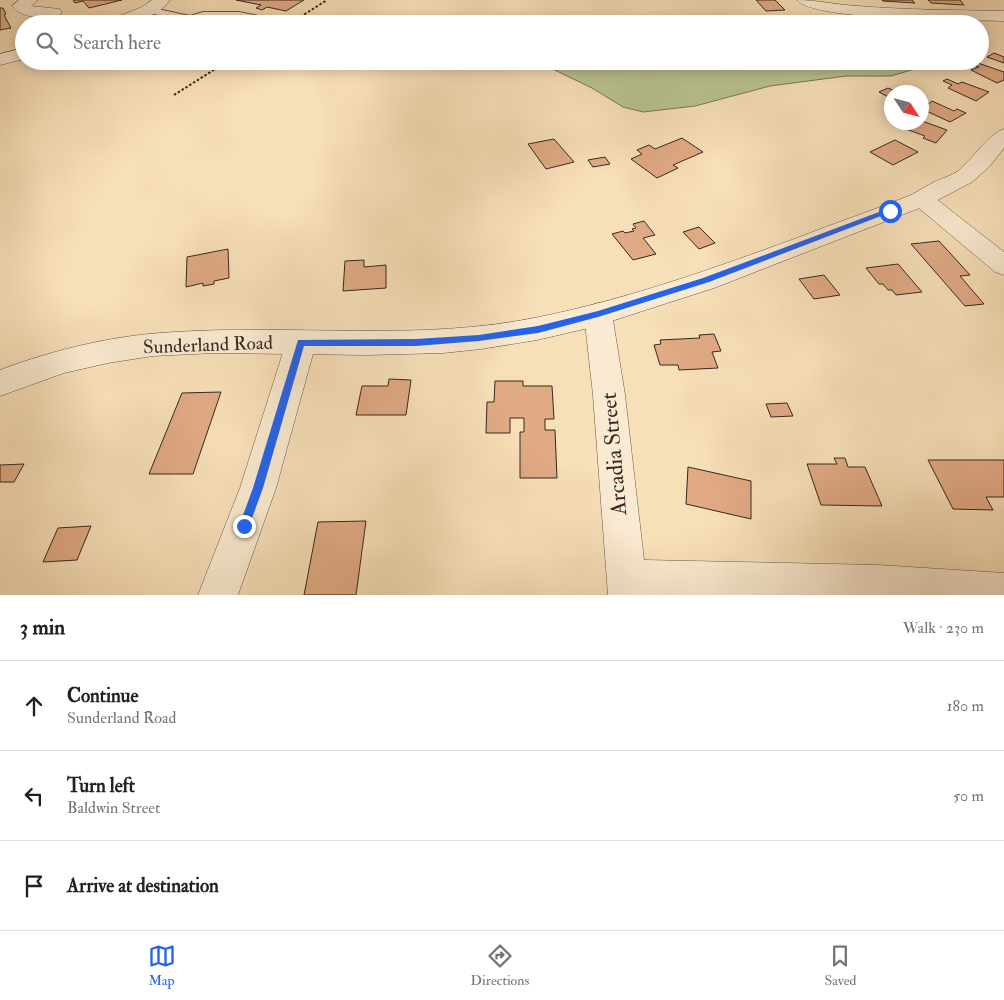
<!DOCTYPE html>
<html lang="en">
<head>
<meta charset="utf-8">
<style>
	:root { --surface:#fff; --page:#f6f6f6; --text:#202124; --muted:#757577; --line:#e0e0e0; --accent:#2563eb }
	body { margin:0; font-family:"IM FELL Double Pica",serif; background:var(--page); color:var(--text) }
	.compass { position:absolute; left:884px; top:85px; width:45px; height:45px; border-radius:50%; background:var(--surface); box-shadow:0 2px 12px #0003; rotate:126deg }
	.stop { position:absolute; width:15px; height:15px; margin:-11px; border:4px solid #2563eb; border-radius:50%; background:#fff }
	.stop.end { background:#2563eb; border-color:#fff; box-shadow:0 1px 5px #0008 }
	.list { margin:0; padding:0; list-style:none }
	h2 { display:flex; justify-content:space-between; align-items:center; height:65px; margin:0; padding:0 20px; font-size:21px }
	h2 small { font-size:16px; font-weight:400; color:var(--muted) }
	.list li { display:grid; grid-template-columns:32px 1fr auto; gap:15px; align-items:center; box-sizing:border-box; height:90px; padding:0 20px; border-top:1px solid var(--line) }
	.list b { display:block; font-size:19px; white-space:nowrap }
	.list p { margin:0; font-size:16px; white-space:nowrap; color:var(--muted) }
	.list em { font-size:16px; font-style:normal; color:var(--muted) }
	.icon { flex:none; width:28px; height:28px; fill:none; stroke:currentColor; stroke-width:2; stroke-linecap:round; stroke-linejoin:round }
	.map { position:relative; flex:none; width:1004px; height:595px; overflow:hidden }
	.search { position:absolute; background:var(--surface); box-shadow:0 2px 12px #0003; left:15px; right:15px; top:15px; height:55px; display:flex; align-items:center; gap:12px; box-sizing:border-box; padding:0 18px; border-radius:28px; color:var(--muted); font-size:19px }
	.sheet { height:335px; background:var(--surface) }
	nav { display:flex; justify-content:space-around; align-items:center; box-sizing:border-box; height:70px; border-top:1px solid var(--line); background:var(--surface); font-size:14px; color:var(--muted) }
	nav a { display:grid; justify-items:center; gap:2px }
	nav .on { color:var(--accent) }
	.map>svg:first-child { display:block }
</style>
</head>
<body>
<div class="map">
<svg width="1004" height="595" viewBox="0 0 1004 595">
	<rect width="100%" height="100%" fill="#f7dfb8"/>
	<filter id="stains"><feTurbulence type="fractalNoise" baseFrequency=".004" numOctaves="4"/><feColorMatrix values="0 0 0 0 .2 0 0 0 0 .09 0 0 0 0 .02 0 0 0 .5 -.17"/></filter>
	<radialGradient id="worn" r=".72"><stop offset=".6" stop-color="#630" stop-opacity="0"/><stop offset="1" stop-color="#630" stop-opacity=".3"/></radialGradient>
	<polygon fill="#b9c292" stroke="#78755a" points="536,61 916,61 915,69 891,76 846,76 770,86 695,106 643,112 623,107 592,88"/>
	<g fill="#e0aa84" stroke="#362822">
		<polygon points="73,0 122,0 89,8 83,1 75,3"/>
		<polygon points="236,0 304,0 286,11 267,7 262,10 256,8 261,5"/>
		<polygon points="756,0 775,0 785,10 766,11"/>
		<polygon points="882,0 912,0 915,3 883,1"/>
		<polygon points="928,0 960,0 964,5 931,3"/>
		<polygon points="0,8 3,8 6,14 4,15 11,28 0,30"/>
		<polygon points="315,16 347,23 303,24"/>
		<polygon points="994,53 1004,57 1004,63 987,57"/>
		<polygon points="167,61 166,61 205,61 193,68 173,63 168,66 161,64"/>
		<polygon points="975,62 1004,72 1004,80 997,83 971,70 979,67 971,64"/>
		<polygon points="947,79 958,84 962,82 989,92 976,101 948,88 952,85 943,81"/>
		<polygon points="888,88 897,92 892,92 890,98 879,92"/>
		<polygon points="932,101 954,111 957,109 966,113 950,122 922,109"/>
		<polygon points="922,121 947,130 936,143 923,138 925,136 903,128 908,123 911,124"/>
		<polygon points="682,138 703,152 673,165 678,168 657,178 631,159 642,154 637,150 649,145 655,149"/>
		<polygon points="554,139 574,162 546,169 528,144"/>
		<polygon points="895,140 918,152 893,165 870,152"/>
		<polygon points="605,157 610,164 593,167 588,160"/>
		<polygon points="644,221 655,235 643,238 656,254 633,260 612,234 623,231 625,233 634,231 632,229 636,228 633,224"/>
		<polygon points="699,227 715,243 699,249 683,232"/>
		<polygon points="939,241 970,275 960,276 984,304 965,306 911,244"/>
		<polygon points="228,249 229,278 214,281 214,284 203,286 203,283 186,287 187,257"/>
		<polygon points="364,260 364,267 386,265 386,288 343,291 345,261"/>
		<polygon points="898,264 922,292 896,295 892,290 888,290 883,284 879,284 866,268"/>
		<polygon points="824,275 840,295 814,299 799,279"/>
		<polygon points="714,334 721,351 712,352 718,368 679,370 678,365 660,365 654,345 661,344 660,340 700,338 699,335"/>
		<polygon points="389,379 411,380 406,415 356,415 362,386 388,386"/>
		<polygon points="495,381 523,381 523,386 552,386 554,419 545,419 545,430 555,430 557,478 520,478 520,432 524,432 524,418 510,418 510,433 486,433 487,402 494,402"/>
		<polygon points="221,392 193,474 149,474 182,393"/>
		<polygon points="787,403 793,416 771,417 766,404"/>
		<polygon points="834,458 845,458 848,467 865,467 882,506 821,505 807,464 837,464"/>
		<polygon points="928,460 1004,460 1004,497 986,497 993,510 953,509"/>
		<polygon points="24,464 14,482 0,482 0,465"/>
		<polygon points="688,467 751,481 751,519 686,504"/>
		<polygon points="366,521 356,595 304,595 318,522"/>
		<polygon points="91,526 77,560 43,562 58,528"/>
	</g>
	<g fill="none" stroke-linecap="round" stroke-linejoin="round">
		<g stroke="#665648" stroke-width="2">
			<polygon id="service" points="148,7 190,16 203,12 239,12 263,17 272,24 261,24 239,18 204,18 190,22 145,12 145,8"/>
		</g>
		<g stroke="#665648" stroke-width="1">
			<g id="minor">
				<path d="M 19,0 L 38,0 L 31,6 L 60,9 L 62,12 L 60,15 C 45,19 22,19 12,6 Z"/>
				<path d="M 152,0 L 170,0 C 156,20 127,24 105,24 L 107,21 L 142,7 Z"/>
				<path d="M 797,0 C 818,0 837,5 858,6 C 906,10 956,10 1004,11 L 1004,21 C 972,20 812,21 797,0 Z"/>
				<polygon points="24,48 24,59 0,65 0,54"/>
				<polygon points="922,192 930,194 1004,252 1004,275 995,272 914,204 910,199 914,194"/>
				<polygon points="598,303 608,307 612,314 625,395 644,560 878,565 1004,573 1004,595 608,595 593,395 584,314 588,307"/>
				<polygon points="301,332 311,335 316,343 276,488 238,595 198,595 240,488 286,343 291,335"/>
			</g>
		</g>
		<g stroke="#665648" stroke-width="1">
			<path id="tertiary" d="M 1004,129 L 1004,148 L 990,166 L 972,182 L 930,204 L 714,288 L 593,327 L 537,340 L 481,349 L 443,353 L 367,355 L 214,353 L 153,356 L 108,363 L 64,373 L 0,396 L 0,370 C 56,349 115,335 175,332 C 297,324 419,342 539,317 C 628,299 712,269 797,238 C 835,223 874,210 911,195 C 919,191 926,186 934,182 C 942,178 951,176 958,171 C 972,160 989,133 1004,129 Z"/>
		</g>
		<g stroke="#362822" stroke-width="2" stroke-dasharray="2.5 2" stroke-linecap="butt">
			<polyline points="289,24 327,0"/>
			<polyline points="174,95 228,61"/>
		</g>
		<use href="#service" fill="#faead1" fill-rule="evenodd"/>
		<use href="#minor" fill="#faead1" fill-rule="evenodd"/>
		<use href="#tertiary" fill="#faead1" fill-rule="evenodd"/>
	</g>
	<polygon fill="#2563eb" points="887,209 894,211 709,282 598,317 538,333 479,341 416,346 304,346 263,488 248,529 244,531 240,529 239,526 253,488 298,340 416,339 479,335 538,326 598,311 703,278"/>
	<g text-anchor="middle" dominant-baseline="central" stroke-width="4" stroke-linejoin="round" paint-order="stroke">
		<g font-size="19" fill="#362822" stroke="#faead1">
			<text transform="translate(208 345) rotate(-2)">Sunderland Road</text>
		</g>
		<g font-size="22" fill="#362822" stroke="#faead1">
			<text transform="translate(614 454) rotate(-95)">Arcadia Street</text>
		</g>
	</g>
	<rect width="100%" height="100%" filter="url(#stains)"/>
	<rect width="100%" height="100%" fill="url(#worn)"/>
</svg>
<svg class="compass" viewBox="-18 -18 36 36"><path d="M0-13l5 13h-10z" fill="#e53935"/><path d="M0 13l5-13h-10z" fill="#757577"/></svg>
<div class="stop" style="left:890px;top:211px"></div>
<div class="stop end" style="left:244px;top:526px"></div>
<div class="search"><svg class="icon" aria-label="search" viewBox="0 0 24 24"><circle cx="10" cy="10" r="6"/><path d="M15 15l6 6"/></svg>Search here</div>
</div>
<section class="sheet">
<h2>3 min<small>Walk · 230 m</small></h2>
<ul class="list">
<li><svg class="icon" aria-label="ahead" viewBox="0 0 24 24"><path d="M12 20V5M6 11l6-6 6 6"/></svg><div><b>Continue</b><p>Sunderland Road</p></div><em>180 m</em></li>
<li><svg class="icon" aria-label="left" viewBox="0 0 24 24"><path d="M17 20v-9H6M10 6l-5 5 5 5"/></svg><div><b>Turn left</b><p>Baldwin Street</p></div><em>50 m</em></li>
<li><svg class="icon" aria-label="arrive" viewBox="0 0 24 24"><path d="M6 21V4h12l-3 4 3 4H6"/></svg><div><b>Arrive at destination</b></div></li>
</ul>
</section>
<nav>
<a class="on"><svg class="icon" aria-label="map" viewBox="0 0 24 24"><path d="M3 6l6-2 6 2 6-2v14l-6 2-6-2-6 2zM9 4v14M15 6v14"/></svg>Map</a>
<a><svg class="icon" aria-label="directions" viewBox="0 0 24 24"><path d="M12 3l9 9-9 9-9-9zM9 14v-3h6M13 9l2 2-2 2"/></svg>Directions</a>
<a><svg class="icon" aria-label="saved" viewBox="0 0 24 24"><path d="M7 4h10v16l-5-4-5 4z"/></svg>Saved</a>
</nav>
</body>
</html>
